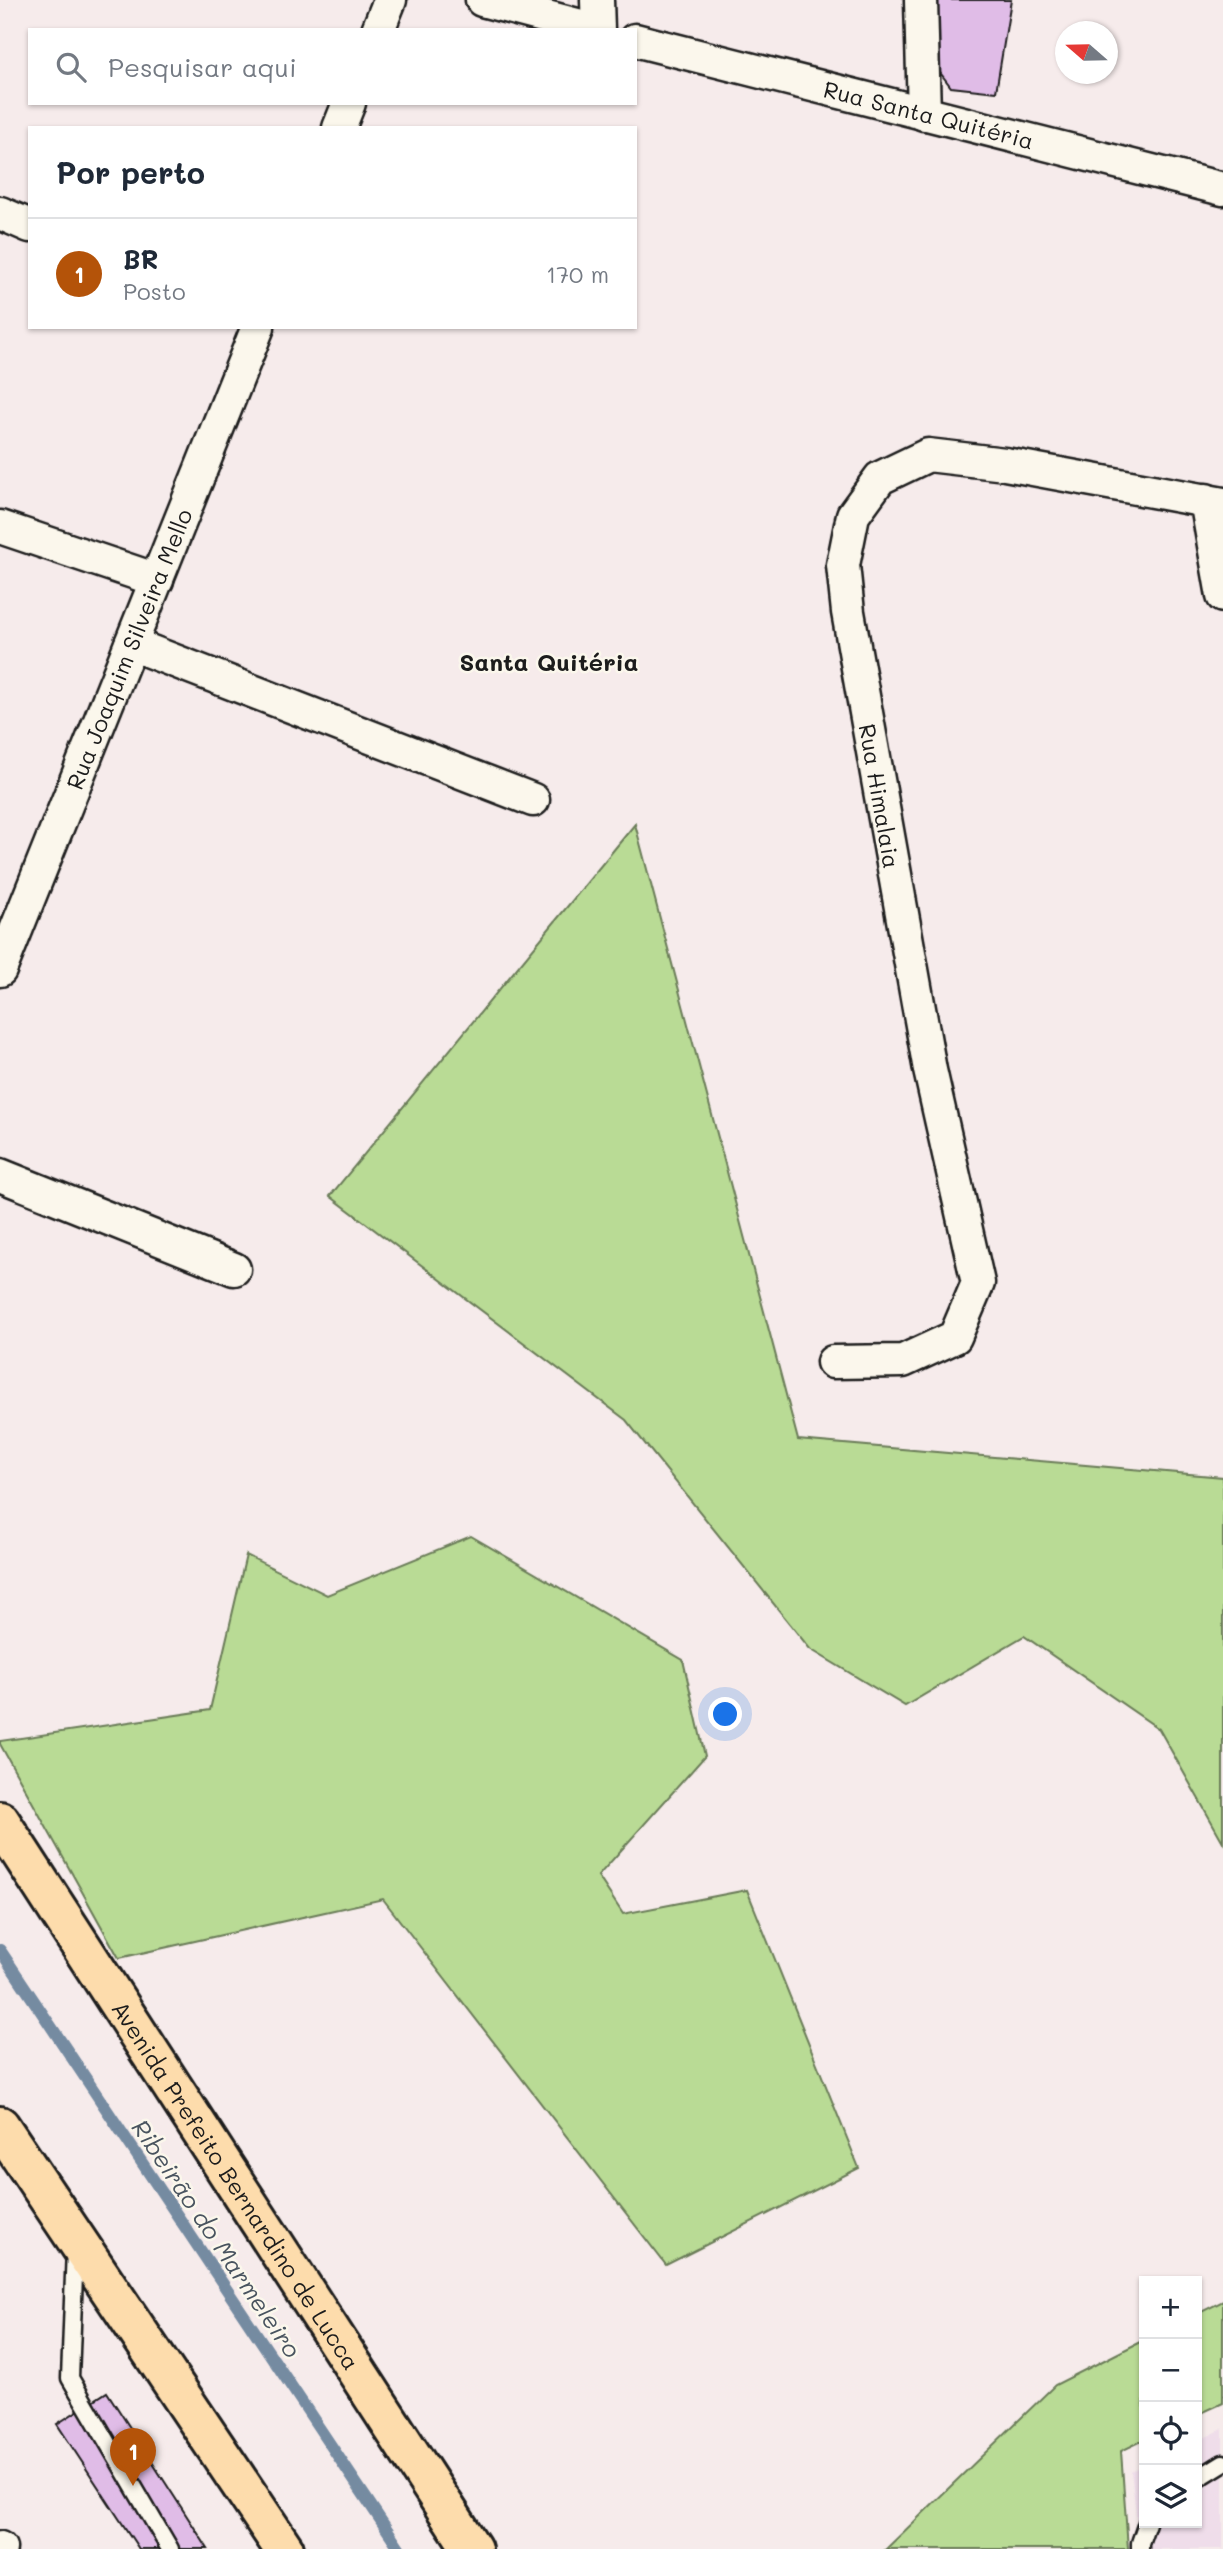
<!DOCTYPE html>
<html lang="pt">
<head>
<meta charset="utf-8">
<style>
	:root { --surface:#fff; --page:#f6f6f7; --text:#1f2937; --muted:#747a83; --line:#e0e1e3; --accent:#b45309 }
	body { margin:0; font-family:Mali,sans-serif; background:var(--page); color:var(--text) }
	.controls { position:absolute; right:21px; bottom:21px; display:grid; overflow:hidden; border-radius:0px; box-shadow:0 2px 5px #0004 }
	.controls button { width:63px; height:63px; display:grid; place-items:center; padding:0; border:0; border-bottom:2px solid var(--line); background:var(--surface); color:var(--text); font:35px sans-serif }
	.compass { position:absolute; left:1055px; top:21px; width:63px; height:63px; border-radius:50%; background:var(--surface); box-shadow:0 2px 5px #0004; rotate:290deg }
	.you { position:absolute; left:726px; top:1715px; width:24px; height:24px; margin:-18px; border:5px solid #fff; border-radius:50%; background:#1a73e8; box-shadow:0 0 0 10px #1a73e833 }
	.badge { display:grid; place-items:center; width:46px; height:46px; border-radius:50%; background:var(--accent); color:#fff; font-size:23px; font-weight:700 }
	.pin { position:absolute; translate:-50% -58px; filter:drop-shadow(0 2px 4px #0008) }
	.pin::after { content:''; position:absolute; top:37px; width:24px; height:21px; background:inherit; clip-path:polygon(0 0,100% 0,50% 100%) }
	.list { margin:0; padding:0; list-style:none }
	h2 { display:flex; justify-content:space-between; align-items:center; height:91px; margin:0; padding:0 28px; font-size:30px }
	h2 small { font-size:23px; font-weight:400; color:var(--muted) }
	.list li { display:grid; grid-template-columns:46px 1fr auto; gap:21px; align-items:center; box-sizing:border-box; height:112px; padding:0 28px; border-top:2px solid var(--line) }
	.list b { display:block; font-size:26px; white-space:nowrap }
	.list p { margin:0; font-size:23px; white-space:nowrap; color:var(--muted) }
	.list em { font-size:23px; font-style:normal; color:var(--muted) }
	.icon { flex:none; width:38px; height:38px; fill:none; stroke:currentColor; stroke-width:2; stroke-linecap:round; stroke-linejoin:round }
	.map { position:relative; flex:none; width:1223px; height:2549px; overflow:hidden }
	.search { position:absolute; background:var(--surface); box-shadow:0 2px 5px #0004; left:28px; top:28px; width:609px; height:77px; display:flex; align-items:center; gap:18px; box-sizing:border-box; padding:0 24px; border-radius:0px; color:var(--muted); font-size:26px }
	.panel { position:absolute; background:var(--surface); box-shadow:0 2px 5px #0004; left:28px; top:126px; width:609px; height:203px; border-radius:0px }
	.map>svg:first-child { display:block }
</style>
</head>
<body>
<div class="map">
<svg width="1223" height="2549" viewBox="0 0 1223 2549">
	<rect width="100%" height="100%" fill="#f6ebeb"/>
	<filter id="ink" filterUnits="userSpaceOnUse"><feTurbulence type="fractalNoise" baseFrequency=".0143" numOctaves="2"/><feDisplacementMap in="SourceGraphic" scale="14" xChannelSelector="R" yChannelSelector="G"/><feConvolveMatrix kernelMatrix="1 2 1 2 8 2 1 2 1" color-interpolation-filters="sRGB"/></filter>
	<g filter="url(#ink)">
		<polygon fill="#efddea" points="1223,2429 1223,2549 1140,2549 1131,2471 1144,2465 1144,2523 1197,2523 1197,2441"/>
		<g fill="#b9db95" stroke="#6a7c58" stroke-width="2">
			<polygon points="635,824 798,1440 1223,1477 1223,1842 1159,1729 1024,1636 905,1706 810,1649 626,1420 330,1196"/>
			<polygon points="471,1536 683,1660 705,1756 598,1876 623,1914 747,1890 859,2168 666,2265 383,1899 119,1958 0,1744 0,1741 210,1710 246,1555 327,1595"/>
			<polygon points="1223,2301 1223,2403 1197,2415 1197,2314"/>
			<polygon points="1144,2340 1144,2440 1121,2451 1128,2549 886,2549 1055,2385"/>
		</g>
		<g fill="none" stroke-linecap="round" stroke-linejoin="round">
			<polyline stroke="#758ba1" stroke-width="12" points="0,1950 400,2549"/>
		</g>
		<g fill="#e0bce7" stroke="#1c1c1c" stroke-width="2">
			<polygon points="934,0 1011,0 996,92 951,87 935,66"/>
			<polygon points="107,2392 208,2549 139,2549 57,2424"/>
		</g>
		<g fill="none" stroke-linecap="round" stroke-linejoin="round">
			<g stroke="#1c1c1c" stroke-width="21">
				<g id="service">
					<polyline points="75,2249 70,2378 170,2549"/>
					<polyline points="1197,2479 1223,2463"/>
					<polyline points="1140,2549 1140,2543 1147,2523"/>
				</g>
			</g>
			<g stroke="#1c1c1c" stroke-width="37">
				<g id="minor">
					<polyline points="482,0 596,30"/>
					<polyline points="597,0 598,30"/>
					<polyline points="921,0 924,114"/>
					<polyline points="378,30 390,0"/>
					<path id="s1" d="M 635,40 L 1223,189"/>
					<polyline points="339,128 349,103"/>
					<polyline points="0,213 30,226"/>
					<polyline points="1206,500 1223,596"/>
					<polyline points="0,527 157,580"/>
					<polyline points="131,644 533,800"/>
					<path id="s2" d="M 0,970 L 258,327"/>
					<polyline points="0,1175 234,1269"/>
					<polyline points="833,1362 903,1361 955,1337 978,1283 930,1070 848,612 843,565 853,515 880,478 928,455 1005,464 1223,504"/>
					<polyline points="0,2548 0,2549"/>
				</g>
			</g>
			<g stroke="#1c1c1c" stroke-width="44">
				<g id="trunk">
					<path id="s3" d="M 0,1821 L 472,2549"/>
					<polyline points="0,2126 284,2549"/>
				</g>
			</g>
			<use href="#service" stroke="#fbf7ec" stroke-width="16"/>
			<use href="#minor" stroke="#fbf7ec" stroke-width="32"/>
			<use href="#trunk" stroke="#fddcac" stroke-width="38"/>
		</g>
	</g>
	<g text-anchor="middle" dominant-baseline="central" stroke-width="5" stroke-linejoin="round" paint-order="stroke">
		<g font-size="23" fill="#1c1c1c" stroke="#fbf7ec">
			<text stroke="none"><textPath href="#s1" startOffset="303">Rua Santa Quitéria</textPath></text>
			<text stroke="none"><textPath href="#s2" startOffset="346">Rua Joaquim Silveira Mello</textPath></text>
			<text transform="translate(880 796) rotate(80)">Rua Himalaia</text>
			<text stroke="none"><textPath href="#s3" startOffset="434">Avenida Prefeito Bernardino de Lucca</textPath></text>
		</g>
		<g font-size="24" font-weight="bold" fill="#1c1c1c" stroke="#fbf7ec">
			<text x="549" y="661">Santa Quitéria</text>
		</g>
		<g font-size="24" font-style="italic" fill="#49545f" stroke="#fbf7ec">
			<text transform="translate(217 2238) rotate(56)">Ribeirão do Marmeleiro</text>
		</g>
	</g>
</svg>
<div class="controls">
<button>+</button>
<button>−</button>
<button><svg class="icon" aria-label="locate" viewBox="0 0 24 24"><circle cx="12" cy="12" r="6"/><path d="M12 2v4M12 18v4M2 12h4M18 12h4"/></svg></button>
<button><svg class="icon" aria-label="layers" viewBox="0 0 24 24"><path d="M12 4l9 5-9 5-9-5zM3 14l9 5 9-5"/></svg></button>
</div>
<svg class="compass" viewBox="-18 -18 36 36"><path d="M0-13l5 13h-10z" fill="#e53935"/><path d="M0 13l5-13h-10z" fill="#747a83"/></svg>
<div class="you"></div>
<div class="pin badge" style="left:133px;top:2486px">1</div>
<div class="search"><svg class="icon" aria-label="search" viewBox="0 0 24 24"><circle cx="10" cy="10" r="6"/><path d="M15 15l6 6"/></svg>Pesquisar aqui</div>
<section class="panel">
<h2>Por perto<small></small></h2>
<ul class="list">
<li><span class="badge">1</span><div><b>BR</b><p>Posto</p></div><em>170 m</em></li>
</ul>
</section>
</div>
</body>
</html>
